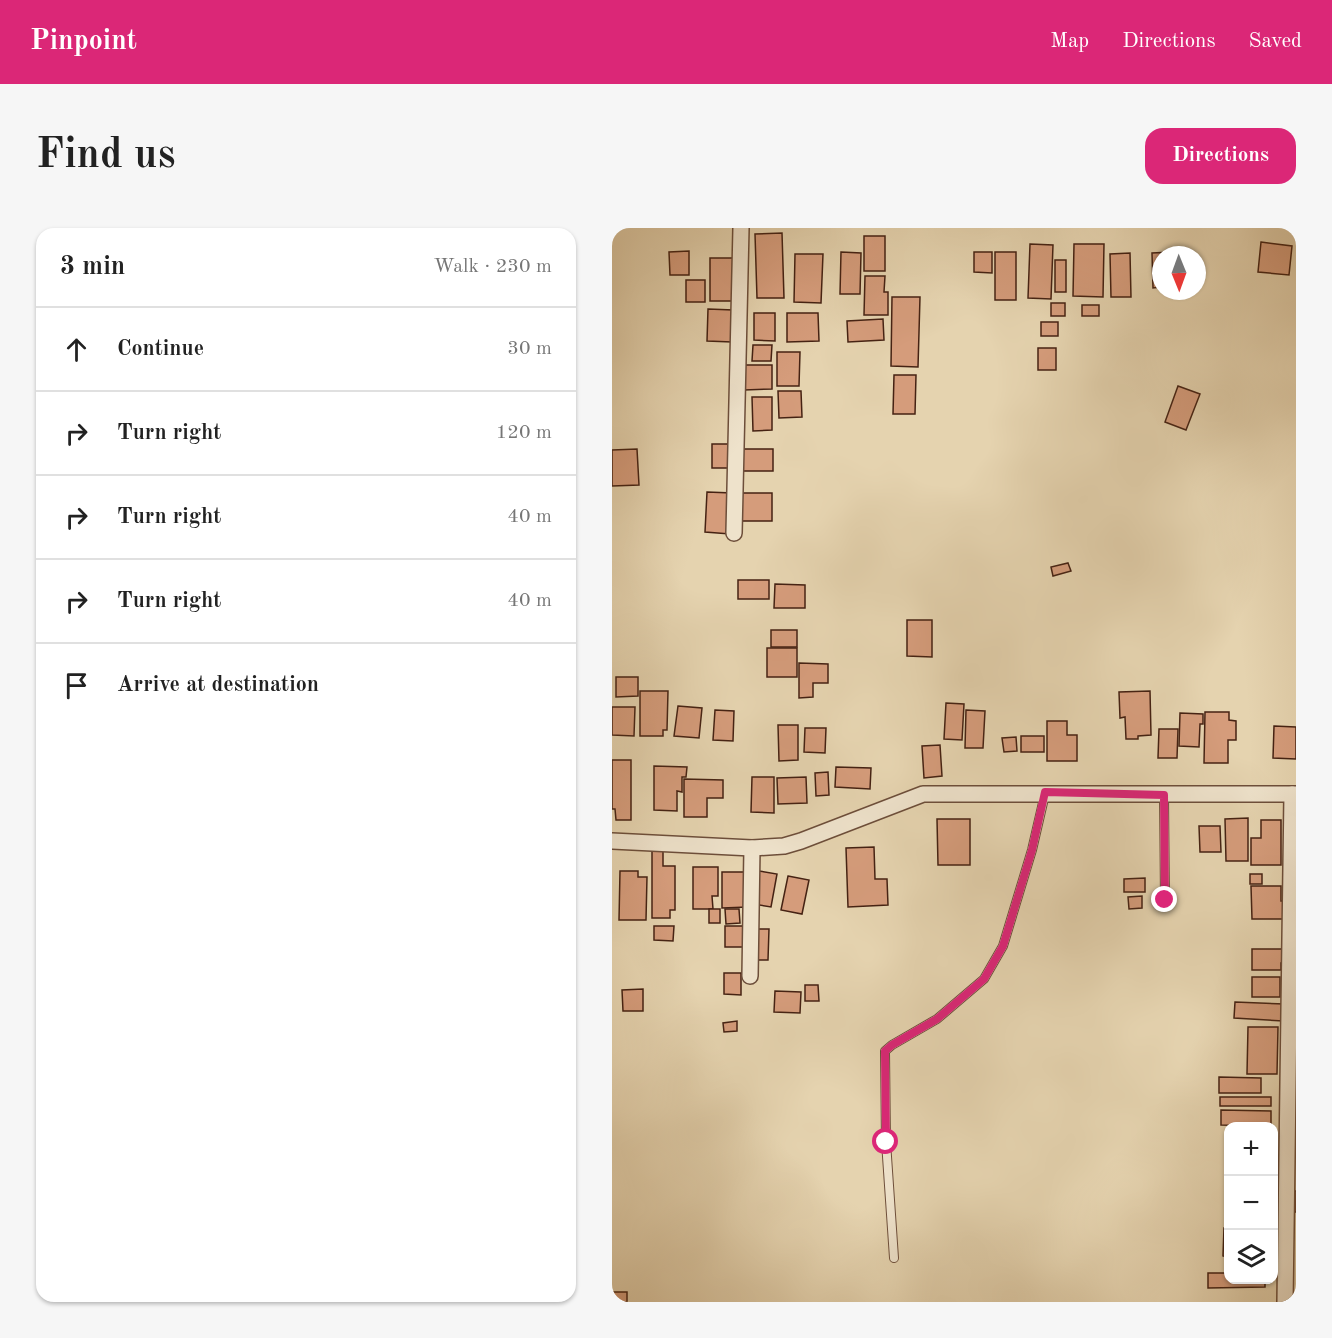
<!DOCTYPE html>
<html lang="en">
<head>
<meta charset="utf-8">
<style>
	:root { --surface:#fff; --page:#f6f6f6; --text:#222; --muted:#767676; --line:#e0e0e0; --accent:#db2777 }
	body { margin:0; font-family:"Old Standard TT",serif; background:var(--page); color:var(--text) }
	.controls { position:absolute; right:18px; bottom:18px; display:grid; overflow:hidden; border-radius:12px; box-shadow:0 2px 4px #0004 }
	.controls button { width:54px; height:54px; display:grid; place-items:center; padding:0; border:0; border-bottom:2px solid var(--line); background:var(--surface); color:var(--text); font:30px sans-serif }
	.compass { position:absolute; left:540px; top:18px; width:54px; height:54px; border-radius:50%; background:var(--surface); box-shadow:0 2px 4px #0004; rotate:179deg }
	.stop { position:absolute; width:18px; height:18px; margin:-14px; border:4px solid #db2777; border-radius:50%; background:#fff }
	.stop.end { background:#db2777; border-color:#fff; box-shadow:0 2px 6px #0008 }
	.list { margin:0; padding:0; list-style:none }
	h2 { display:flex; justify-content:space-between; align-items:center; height:78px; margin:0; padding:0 24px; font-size:26px }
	h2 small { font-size:20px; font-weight:400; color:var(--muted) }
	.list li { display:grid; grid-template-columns:39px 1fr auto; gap:18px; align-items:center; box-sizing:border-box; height:84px; padding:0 24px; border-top:2px solid var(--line) }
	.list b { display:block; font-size:22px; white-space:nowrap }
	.list em { font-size:20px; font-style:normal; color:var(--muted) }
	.icon { flex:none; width:33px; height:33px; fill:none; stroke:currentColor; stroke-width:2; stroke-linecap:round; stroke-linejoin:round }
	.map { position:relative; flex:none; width:684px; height:1074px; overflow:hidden; border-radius:18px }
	header { display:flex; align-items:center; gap:36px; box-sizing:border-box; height:84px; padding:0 30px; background:var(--accent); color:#fff }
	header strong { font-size:28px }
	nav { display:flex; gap:33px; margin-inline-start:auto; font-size:21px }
	.intro { display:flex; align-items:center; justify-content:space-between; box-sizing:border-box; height:144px; padding:0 36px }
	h1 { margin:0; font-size:42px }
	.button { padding:15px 27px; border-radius:18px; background:var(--accent); color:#fff; font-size:21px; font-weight:700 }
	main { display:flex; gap:36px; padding:0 36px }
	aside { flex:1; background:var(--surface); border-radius:18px; box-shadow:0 2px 4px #0004 }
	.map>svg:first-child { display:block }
</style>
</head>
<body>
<header>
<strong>Pinpoint</strong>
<nav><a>Map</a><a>Directions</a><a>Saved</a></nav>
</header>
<div class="intro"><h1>Find us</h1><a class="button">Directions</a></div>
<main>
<aside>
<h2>3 min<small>Walk · 230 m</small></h2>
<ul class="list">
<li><svg class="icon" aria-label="ahead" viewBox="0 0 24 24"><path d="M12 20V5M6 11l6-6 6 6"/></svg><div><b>Continue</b></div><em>30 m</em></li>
<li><svg class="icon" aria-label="right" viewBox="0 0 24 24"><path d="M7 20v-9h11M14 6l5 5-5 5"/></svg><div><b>Turn right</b></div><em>120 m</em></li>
<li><svg class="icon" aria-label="right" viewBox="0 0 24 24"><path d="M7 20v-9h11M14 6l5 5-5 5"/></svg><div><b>Turn right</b></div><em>40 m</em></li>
<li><svg class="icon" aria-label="right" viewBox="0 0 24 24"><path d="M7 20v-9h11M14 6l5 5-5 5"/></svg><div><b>Turn right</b></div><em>40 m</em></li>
<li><svg class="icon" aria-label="arrive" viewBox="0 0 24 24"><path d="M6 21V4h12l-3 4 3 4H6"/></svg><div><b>Arrive at destination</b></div></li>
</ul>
</aside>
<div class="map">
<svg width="684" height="1074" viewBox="0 0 684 1074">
	<rect width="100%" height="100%" fill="#e5d3af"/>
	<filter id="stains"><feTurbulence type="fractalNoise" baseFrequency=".00333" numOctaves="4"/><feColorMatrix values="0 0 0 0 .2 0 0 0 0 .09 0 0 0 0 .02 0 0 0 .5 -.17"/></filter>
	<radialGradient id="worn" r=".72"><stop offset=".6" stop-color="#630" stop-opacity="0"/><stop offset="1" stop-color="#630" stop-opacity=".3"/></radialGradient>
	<g fill="#d59c7b" stroke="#452213" stroke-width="1.5">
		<polygon points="170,5 172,70 145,70 143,6"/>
		<rect x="252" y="8" width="21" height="35"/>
		<polygon points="649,14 680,18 677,47 646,44"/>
		<polygon points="418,16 441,17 439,71 416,70"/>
		<polygon points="462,16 492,16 491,69 461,68"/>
		<polygon points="77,23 77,47 58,47 57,24"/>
		<polygon points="229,24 249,25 248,66 228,66"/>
		<polygon points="362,24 380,24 380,45 362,44"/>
		<rect x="383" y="24" width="21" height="48"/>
		<polygon points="561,24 562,27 549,27 549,59 541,60 540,25"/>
		<polygon points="518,25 519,69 499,69 498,26"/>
		<polygon points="183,26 211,26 209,75 182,74"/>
		<rect x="98" y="30" width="24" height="43"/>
		<rect x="443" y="32" width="11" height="32"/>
		<polygon points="253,48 273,48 272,64 276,64 276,87 252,87"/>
		<rect x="74" y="52" width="19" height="22"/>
		<polygon points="280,69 308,69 306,139 279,138"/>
		<rect x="439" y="75" width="14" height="13"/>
		<rect x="470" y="77" width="17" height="11"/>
		<polygon points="96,81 121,82 120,114 95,113"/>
		<polygon points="142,85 163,85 163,113 142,112"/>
		<polygon points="175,85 206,85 207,113 175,114"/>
		<polygon points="271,91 272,112 236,114 235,93"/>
		<rect x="429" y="94" width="17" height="14"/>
		<polygon points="141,117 160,117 159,133 140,133"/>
		<rect x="426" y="120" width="18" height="22"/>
		<polygon points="165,124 188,124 187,158 165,158"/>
		<polygon points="131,137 160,137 160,161 132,162"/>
		<polygon points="282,147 304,147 303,186 281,186"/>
		<polygon points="566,158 588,166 574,202 553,194"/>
		<polygon points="166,163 189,163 190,189 167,190"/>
		<polygon points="140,169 160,169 160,202 141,203"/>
		<rect x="100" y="216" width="21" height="24"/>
		<polygon points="25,221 27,257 0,258 0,222"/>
		<rect x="129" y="221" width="32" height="22"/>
		<polygon points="95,264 120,265 118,306 93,304"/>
		<polygon points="129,265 160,265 160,293 130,293"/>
		<polygon points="456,335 459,343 441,348 439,339"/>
		<rect x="126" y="352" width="31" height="19"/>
		<polygon points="163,356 193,357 193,380 162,380"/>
		<polygon points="295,392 320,392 320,429 295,428"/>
		<rect x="159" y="402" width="26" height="17"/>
		<rect x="155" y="420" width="30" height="29"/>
		<polygon points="187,435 216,436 216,455 201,455 201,469 187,470"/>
		<polygon points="4,449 26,449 26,468 4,469"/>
		<polygon points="28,463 56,463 55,502 51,502 51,508 28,508"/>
		<polygon points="538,463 539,507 526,508 526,511 514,511 513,489 508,490 507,464"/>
		<polygon points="334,475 352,476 350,512 332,511"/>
		<polygon points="66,478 90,480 87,510 62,508"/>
		<polygon points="0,479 23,479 22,508 0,507"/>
		<polygon points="103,482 122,483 121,513 101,512"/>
		<polygon points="354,482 373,483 371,520 353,520"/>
		<polygon points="593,484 617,484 617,492 624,493 624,512 616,512 616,535 592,535"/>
		<polygon points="568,485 591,486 591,496 588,496 587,519 567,518"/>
		<polygon points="435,493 455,493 455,507 465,507 465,533 435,533"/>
		<polygon points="166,497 186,497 186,532 167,533"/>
		<polygon points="662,498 684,499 684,531 661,530"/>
		<polygon points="193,500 214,500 213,525 192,524"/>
		<polygon points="547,501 566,501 565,530 546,530"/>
		<rect x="409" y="508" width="23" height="16"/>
		<polygon points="404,509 405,523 392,524 390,510"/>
		<polygon points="328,517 330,548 312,550 310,518"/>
		<polygon points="0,532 19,532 19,592 4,592 3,581 0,581"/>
		<polygon points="42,538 75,539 74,549 70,549 70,564 65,563 65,583 42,582"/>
		<polygon points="224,539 259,540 258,561 223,559"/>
		<polygon points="216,544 217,567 204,568 203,545"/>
		<polygon points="140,549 162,549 162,585 139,584"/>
		<polygon points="194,549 195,575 166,576 165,550"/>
		<polygon points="72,551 111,552 111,570 95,570 95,589 72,589"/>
		<polygon points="636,590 636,633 614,633 613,591"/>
		<polygon points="325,591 358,591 358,637 326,637"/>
		<polygon points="649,592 669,592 669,637 639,637 639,610 649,610"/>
		<polygon points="587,598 608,598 609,624 588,624"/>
		<polygon points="262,619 263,651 275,651 276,677 236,679 234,620"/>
		<polygon points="40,623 51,623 51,638 63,638 63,682 58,682 58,690 40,690"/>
		<polygon points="81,639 106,639 106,668 100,668 101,681 81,681"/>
		<polygon points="8,643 26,643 26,649 35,649 34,692 7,692"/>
		<polygon points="147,643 165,646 159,679 141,676"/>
		<polygon points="110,644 136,644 136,679 110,680"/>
		<rect x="638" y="646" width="12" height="10"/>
		<polygon points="176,648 197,652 190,686 169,682"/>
		<polygon points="533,650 533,664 512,664 512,651"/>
		<polygon points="639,658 669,658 669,673 672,673 673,691 640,691"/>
		<polygon points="530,668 530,680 517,681 516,669"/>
		<rect x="97" y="681" width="11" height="14"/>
		<polygon points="113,681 127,681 128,695 114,696"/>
		<polygon points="42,698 62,698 61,713 42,712"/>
		<rect x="113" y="698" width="21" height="21"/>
		<polygon points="143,701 157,701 156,732 142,732"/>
		<polygon points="640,721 674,721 674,735 669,735 669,742 640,742"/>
		<polygon points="112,745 129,745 129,767 112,766"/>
		<rect x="640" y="749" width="28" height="20"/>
		<polygon points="193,757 206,757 207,773 193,773"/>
		<polygon points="31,761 31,783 11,783 10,762"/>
		<polygon points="163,763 189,764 188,785 162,784"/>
		<polygon points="623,774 672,776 671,793 622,790"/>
		<polygon points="125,793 125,803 112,804 111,795"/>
		<polygon points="636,799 666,799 665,846 635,846"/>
		<polygon points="607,849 649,850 649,865 607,865"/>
		<rect x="608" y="869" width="51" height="9"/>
		<polygon points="609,882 659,883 659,898 609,897"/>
		<rect x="674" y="963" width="10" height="21"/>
		<polygon points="612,1000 616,1000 616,1029 611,1028"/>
		<polygon points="596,1045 616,1045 616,1052 653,1052 653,1059 596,1060"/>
		<rect x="1" y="1064" width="14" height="10"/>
	</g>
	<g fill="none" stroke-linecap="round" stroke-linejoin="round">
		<g stroke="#6d4e3a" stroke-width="10">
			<g id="service">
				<polyline points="552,567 553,673"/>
				<polyline points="282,1030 274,914 273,823 280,817 325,791 372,751 391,718 420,622 433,566"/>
			</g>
		</g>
		<g stroke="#6d4e3a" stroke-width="18">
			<g id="minor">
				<polyline points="122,305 129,0"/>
				<polyline points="0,613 140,620 172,618 189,613 311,566 684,566"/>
				<polyline points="138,748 140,620"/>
				<polyline points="673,1074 680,566"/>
			</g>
		</g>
		<use href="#service" stroke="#eee2cb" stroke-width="8"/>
		<use href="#minor" stroke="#eee2cb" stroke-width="15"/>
	</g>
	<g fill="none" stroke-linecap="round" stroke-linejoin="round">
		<polyline stroke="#db2777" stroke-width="8" points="274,914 273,823 280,817 325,791 372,751 391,718 420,622 433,564 552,567 553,672"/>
	</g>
	<rect width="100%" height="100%" filter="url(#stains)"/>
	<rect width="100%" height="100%" fill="url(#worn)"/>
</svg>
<div class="controls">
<button>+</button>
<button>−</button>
<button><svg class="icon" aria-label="layers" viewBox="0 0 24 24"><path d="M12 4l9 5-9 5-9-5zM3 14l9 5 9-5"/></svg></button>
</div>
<svg class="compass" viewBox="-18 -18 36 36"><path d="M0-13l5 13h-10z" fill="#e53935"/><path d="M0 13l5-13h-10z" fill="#767676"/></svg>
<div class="stop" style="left:274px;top:914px"></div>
<div class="stop end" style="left:553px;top:672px"></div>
</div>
</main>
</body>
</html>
